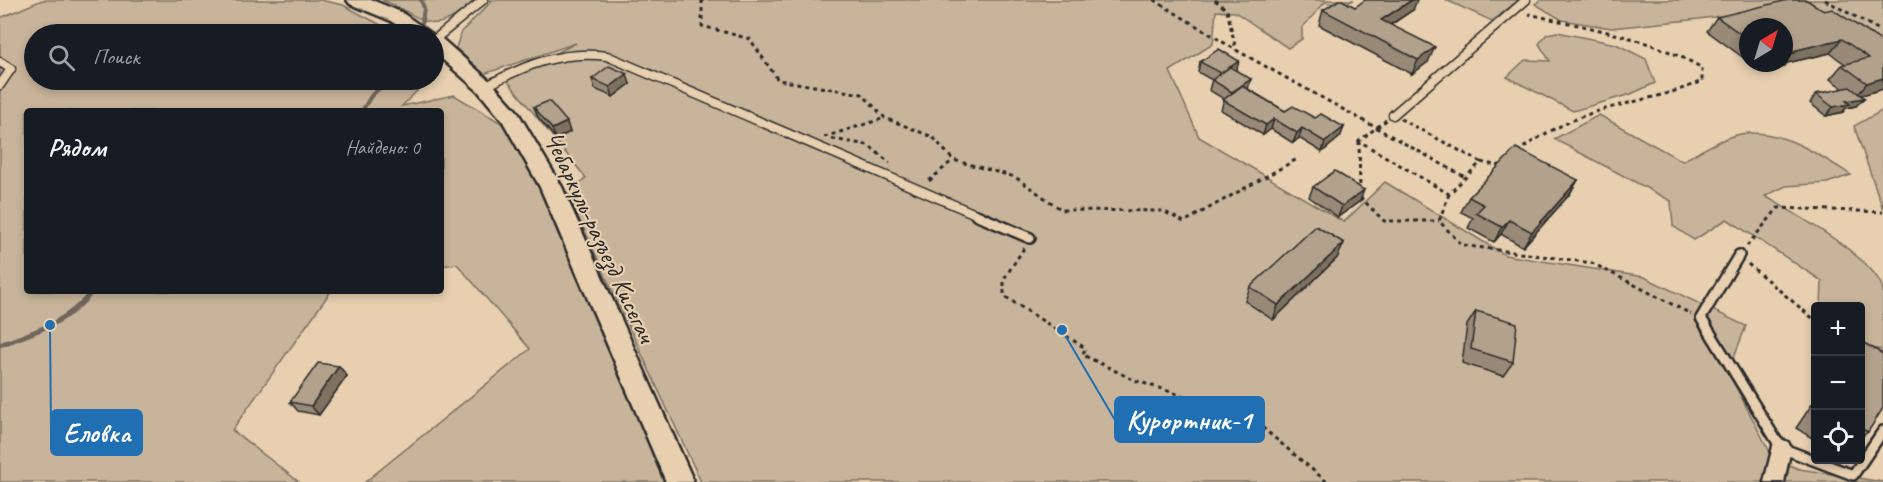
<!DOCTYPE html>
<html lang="ru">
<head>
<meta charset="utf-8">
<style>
	:root { --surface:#171b24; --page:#242831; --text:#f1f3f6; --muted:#9ea1a6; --line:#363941 }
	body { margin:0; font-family:Caveat,sans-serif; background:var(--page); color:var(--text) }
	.controls { position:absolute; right:18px; bottom:18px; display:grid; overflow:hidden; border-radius:6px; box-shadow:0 3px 9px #0003 }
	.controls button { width:54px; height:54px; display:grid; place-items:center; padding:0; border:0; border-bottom:2px solid var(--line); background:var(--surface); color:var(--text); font:30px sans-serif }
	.compass { position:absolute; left:1739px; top:18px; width:54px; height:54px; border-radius:50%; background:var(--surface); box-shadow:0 3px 9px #0003; rotate:38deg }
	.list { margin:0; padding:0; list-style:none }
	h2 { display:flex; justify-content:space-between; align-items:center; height:78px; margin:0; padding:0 24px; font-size:26px }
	h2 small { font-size:20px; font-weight:400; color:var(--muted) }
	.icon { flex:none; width:33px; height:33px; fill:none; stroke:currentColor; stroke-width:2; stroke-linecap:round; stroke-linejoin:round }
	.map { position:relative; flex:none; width:1883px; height:482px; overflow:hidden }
	.search { position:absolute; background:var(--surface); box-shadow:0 3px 9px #0003; left:24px; top:24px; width:420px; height:66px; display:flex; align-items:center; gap:15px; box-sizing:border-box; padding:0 21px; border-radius:33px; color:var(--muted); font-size:22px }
	.panel { position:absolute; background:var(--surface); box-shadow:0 3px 9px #0003; left:24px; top:108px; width:420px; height:186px; border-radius:6px }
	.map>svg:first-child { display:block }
</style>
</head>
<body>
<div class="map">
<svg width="1883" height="482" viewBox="0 0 1883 482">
	<rect width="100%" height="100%" fill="#e7cfb0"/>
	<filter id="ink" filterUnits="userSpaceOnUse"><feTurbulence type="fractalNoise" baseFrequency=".0167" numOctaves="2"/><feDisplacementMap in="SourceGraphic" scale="12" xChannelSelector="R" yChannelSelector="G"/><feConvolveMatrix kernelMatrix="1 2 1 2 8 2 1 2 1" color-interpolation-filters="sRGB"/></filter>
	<g filter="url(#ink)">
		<g fill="#c8b49a" stroke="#7a7062" stroke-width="1.5">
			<polygon points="42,0 320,0 343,5 398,34 34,34 34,80 428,80 402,106 454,95 503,124 540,185 664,482 365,482 530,349 457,264 441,266 441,111 27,111 27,291 331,291 232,430 299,482 0,482 0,18"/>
			<path d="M 382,0 L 476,0 C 429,41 430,19 382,0 Z"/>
			<polygon points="489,0 1354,0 1339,6 1325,2 1302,28 1302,39 1288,48 1235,12 1216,11 1213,44 1170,71 1199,137 1344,222 1385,182 1505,255 1644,277 1746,326 1728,372 1773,458 1799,469 1883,482 701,482 567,193 586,178 506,79 576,43 484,74 456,48 461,32 491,2"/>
			<polygon points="1446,0 1519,0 1492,21"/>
			<polygon points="1541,0 1883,0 1883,57 1800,5 1699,19 1611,28 1562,20 1535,4"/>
			<polygon points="1557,32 1616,44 1646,59 1655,83 1631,94 1573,111 1507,77 1525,60 1550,61 1539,44 1547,34"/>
			<polygon points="1883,110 1883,209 1854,126"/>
			<path d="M 1599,115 L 1682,161 C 1698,153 1715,142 1732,136 C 1773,123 1817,153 1851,175 L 1827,183 L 1786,186 L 1765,196 C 1792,212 1877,259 1883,290 C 1883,308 1883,331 1883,350 L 1861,346 L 1860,306 L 1821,306 L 1822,281 L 1727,219 L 1694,240 L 1673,226 L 1671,201 L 1554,139 Z"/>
		</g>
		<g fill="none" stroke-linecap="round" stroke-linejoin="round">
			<g stroke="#6f665b" stroke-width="4">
				<polyline points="421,0 424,8 422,23"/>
				<polyline points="362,111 371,96 388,80"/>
			</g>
			<path stroke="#6f665b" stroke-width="5" d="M 0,345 C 34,332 70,322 92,291"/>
			<g stroke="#2b2b2b" stroke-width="11">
				<g id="lane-far1">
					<polyline points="434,40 483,0"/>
					<polyline points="0,62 11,69 0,85"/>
					<path d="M 485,87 C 524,65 562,50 607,56 L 980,216"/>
					<polyline points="1393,115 1526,0"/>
				</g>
			</g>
			<g stroke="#2b2b2b" stroke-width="14">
				<g id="lane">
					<polyline points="976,215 1030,238"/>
					<polyline points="1739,255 1701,318 1781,448 1853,475 1883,431"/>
				</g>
			</g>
			<g stroke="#2b2b2b" stroke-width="5">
				<polygon id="street" points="1781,439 1788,442 1791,448 1784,482 1764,482 1774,442"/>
			</g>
			<g stroke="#2b2b2b" stroke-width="5">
				<g id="secondary">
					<polygon points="347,0 372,0 401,12 432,34 411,34 389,20 350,4"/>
					<polygon points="434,36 441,38 492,83 517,111 562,187 694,482 666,482 540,187 502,120 478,91 434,52"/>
				</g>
			</g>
			<g stroke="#2b2b2b" stroke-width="3" stroke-dasharray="4 4" stroke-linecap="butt">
				<polyline points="702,0 702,26 750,39 778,80 862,94 885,118 933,137 953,160 1015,177 1062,210 1163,211 1184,222 1299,158"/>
				<polyline points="1154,0 1236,50 1465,177"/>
				<polyline points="1215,0 1227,10 1236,50"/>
				<polyline points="1825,0 1883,32"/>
				<polygon points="1393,115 1481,162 1449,194 1359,141"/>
				<polyline points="824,137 885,118"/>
				<polyline points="832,139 868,145 890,163"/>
				<polyline points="1359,141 1360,190"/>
				<path d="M 1517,152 C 1541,135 1567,121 1595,112 C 1631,101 1668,96 1702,81 L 1702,68 C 1650,37 1587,28 1529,14"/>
				<polyline points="1481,162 1498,166 1505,161"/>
				<polyline points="929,181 953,160"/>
				<polyline points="1449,194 1439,221 1462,245 1592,263 1691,314"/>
				<polyline points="1360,197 1384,221 1439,221"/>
				<polyline points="1747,246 1778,208 1883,212"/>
				<polyline points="1024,248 1004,279 1004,296 1085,348 1083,355 1134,380 1251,418 1327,482"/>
				<polyline points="1748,264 1816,321"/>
			</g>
			<use href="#lane-far1" stroke="#e7cfb0" stroke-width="8"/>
			<use href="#lane" stroke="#e7cfb0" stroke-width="9"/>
			<use href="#street" fill="#e7cfb0" fill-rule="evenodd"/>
			<use href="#secondary" fill="#e7cfb0" fill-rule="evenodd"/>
		</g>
		<g fill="#998a78" stroke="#2b2b2b" stroke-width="1.5">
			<polygon points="1355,7 1413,10 1391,25 1428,62 1412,74 1319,25 1323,10"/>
			<polygon points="1824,11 1883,42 1883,89 1861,95 1864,98 1856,106 1846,108 1843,112 1826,116 1810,103 1816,94 1844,89 1830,79 1842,65 1845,64 1830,53 1787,63 1784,67 1764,72 1751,63 1784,63 1748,27 1748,61 1707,31 1717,17"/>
			<polygon points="1239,61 1236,71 1248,89 1285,111 1315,118 1344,127 1340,137 1322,152 1299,138 1293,143 1271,129 1263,135 1221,110 1224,99 1209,90 1212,80 1198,72 1200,62"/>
			<polygon points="592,79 630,84 613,97 595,89"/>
			<polygon points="534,107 570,132 556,139 538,117"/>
			<polygon points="1578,180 1569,195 1523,247 1501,234 1494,242 1468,228 1473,218 1461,212 1469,197"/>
			<polygon points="1313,187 1360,201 1338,217 1309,197"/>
			<polygon points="1344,243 1337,258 1273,320 1245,301 1250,287"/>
			<polygon points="1476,311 1513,362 1503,376 1462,363 1467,325"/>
			<polygon points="1864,343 1868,432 1860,438 1860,347"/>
			<polygon points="339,366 347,376 319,415 298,411 290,402"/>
			<polygon points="1815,400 1815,440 1796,428"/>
		</g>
		<g fill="#7d7161" stroke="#2b2b2b" stroke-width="1.5">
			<polygon points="1412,0 1417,0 1413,10 1376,34 1381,20"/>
			<polygon points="1842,39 1830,53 1787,63 1784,67 1764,72 1771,63 1784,63 1784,56 1792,51"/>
			<polygon points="1435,47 1428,62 1412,74 1418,60"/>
			<polygon points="1239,61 1236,71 1221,73"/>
			<polygon points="627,74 630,84 613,97 610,87"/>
			<polygon points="1883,78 1883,89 1855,97 1867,83"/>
			<polygon points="1251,79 1248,89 1229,102 1232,92"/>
			<polygon points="1864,98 1856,106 1846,108 1843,112 1826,116 1833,107 1846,101"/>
			<polygon points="1274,119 1271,129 1263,135 1266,125"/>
			<polygon points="567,122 570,132 556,139 552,129"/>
			<polygon points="1344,127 1340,137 1322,152 1325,142"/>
			<polygon points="1302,128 1299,138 1293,143 1297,133"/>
			<polygon points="1578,180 1569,195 1523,247 1532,232"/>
			<polygon points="1364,190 1360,201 1338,217 1342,206"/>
			<polygon points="1509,220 1501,234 1494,242 1502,227"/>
			<polygon points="1344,243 1337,258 1273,320 1278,305"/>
			<polygon points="339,366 347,376 319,415 311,406"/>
		</g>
		<g fill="#b2a18b" stroke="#2b2b2b" stroke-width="1.5">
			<polygon points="1339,0 1342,0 1355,7 1365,0 1412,0 1381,20 1435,47 1418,60 1323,10"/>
			<polygon points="1788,0 1807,0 1824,11 1832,9 1883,42 1883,78 1867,83 1842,65 1869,58 1842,39 1792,51 1795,53 1784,56 1784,27 1748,27 1748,39 1717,17"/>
			<polygon points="1219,49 1239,61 1221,73 1200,62"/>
			<polygon points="609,66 627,74 610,87 592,79"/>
			<polygon points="1230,67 1251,79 1232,92 1212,80"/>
			<polygon points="1242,86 1285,111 1293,106 1315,118 1321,114 1344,127 1325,142 1302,128 1297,133 1274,119 1266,125 1223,100"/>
			<polygon points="1850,87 1864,98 1846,101 1850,104 1833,107 1816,94"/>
			<polygon points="549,101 567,122 552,129 534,107"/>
			<polygon points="1516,148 1578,180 1532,232 1509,220 1502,227 1476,213 1484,205 1469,197"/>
			<polygon points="1335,171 1364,190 1342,206 1313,187"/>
			<polygon points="1316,226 1344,243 1278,305 1250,287"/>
			<polygon points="1476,311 1517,323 1513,362 1471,349"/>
			<polygon points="1864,343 1883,354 1883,408 1868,432 1860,428 1860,349"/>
			<polygon points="318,363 339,366 311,406 290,402"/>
		</g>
	</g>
	<g text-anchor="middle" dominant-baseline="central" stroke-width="4.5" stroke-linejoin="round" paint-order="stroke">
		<g font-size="26" fill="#2b2b2b" stroke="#e7cfb0">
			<text transform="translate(600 237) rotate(65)">Чебаркуль-разъезд Кисегач</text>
		</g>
	</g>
	<path fill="none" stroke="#1f6fb2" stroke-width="2" d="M1062 330L1115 420M50 325L51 432"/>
	<g fill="#1f6fb2" stroke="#e7cfb0" stroke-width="2">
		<circle cx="1062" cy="330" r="6"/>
		<circle cx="50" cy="325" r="6"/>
	</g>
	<g fill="#1f6fb2" stroke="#1f6fb2" stroke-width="2">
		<rect x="1115" y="397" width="149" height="45" rx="6"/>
		<rect x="51" y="410" width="91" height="45" rx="6"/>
	</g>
	<g font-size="27" text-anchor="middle" font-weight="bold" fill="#fff">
		<text x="1189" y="429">Курортник-1</text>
		<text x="97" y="442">Еловка</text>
	</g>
</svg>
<div class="controls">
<button>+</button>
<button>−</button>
<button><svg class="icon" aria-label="locate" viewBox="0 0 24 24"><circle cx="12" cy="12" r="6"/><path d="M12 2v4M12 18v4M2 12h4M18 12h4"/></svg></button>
</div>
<svg class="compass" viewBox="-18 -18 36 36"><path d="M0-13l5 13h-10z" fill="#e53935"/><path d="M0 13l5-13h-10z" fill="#9ea1a6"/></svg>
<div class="search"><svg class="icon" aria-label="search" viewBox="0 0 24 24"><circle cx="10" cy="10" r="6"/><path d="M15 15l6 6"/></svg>Поиск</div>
<section class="panel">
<h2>Рядом<small>Найдено: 0</small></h2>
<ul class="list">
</ul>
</section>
</div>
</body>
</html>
